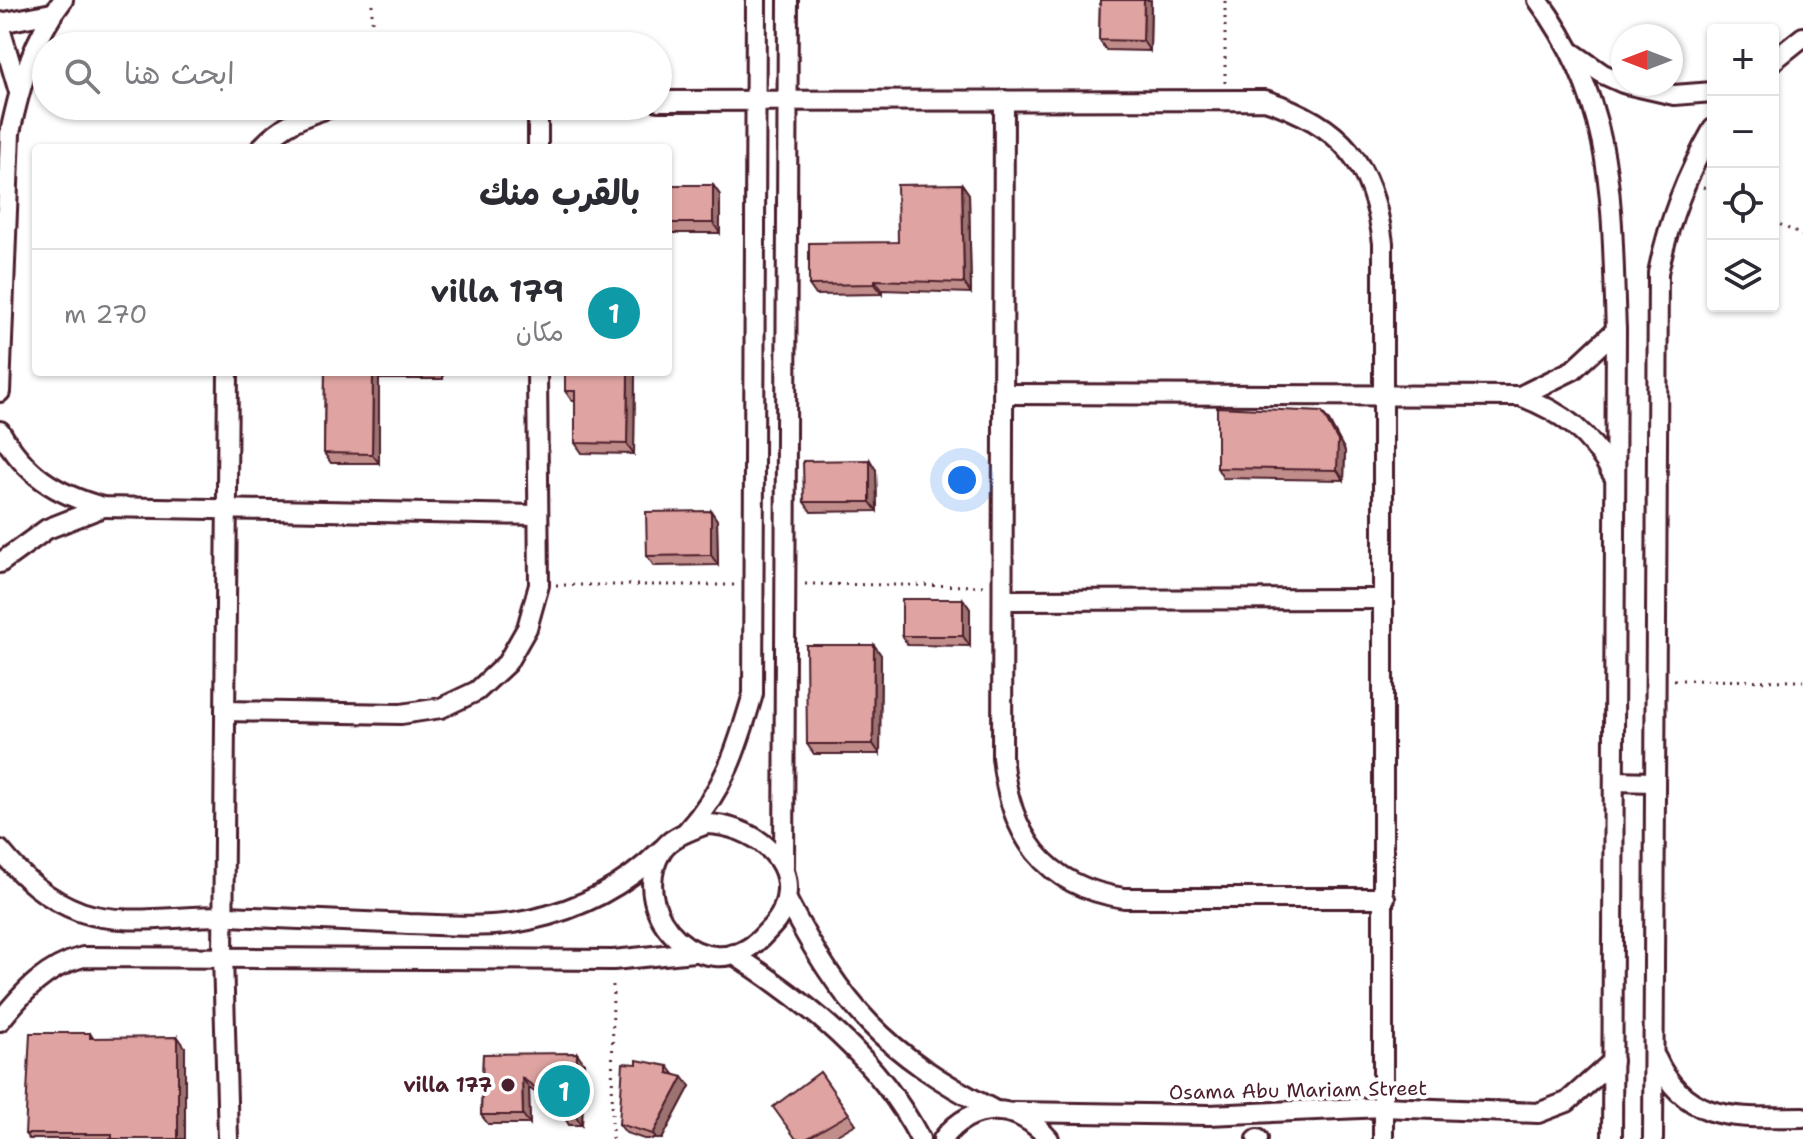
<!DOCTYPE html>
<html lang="ar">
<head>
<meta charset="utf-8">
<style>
	:root { --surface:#fff; --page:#f7f7f7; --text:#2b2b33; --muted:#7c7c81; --line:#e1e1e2; --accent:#4a1f2b }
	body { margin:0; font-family:"Shantell Sans","Playpen Sans Arabic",sans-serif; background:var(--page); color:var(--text); direction:rtl }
	.controls { position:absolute; right:24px; top:24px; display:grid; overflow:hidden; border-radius:8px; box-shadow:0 2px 6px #0004 }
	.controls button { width:72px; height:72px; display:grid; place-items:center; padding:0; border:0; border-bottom:2px solid var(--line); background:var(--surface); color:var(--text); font:40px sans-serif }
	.compass { position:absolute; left:1611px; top:24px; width:72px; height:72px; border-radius:50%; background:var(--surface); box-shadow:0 2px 6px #0004; rotate:270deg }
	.you { position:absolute; left:962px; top:480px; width:28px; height:28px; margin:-20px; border:6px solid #fff; border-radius:50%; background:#1a73e8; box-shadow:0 0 0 12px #1a73e833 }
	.badge { display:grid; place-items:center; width:52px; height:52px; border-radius:50%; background:var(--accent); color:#fff; font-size:26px; font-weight:700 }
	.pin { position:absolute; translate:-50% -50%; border:4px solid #fff; box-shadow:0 2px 8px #0006 }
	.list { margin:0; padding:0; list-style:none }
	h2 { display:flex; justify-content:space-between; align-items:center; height:104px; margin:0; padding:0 32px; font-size:34px }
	h2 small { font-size:26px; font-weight:400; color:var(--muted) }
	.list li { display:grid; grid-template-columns:52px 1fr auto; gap:24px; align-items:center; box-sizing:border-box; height:128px; padding:0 32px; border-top:2px solid var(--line) }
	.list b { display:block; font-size:30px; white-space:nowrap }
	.list p { margin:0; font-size:26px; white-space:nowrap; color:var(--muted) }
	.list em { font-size:26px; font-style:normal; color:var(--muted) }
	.icon { flex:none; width:44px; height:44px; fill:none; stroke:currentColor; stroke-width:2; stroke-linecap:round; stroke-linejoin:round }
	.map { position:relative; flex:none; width:1803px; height:1139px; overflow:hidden; direction:ltr }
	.search { position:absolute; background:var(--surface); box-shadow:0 2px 6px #0004; left:32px; top:32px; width:640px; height:88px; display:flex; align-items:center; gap:20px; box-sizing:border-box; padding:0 28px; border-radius:44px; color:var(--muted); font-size:30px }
	.panel { position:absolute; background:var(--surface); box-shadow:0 2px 6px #0004; left:32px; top:144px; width:640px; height:232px; border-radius:8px; direction:rtl }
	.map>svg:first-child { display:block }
</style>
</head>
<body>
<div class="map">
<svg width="1803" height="1139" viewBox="0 0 1803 1139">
	<rect width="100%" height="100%" fill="#fff"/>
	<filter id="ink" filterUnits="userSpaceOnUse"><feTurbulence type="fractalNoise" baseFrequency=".0125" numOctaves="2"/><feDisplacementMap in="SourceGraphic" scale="16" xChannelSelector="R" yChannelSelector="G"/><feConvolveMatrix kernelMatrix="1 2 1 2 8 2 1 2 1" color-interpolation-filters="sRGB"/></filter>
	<g filter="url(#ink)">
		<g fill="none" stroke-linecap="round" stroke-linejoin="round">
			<g stroke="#4a1f2b" stroke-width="24">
				<g id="minor">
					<path d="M 1538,0 C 1617,107 1611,204 1616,330 L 1612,1139"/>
					<polyline points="0,23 52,13"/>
					<polyline points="0,28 19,92"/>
					<polyline points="1573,53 1603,74 1623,83"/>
					<polyline points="1773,61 1803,37"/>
					<polyline points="1626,84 1674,95 1713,92"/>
					<path d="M 1004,100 L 1002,757 C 1010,835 1043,886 1124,898 L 1385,898"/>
					<path d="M 658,101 L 1265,100 C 1342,125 1373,163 1383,243 L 1383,1139"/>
					<path d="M 261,148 C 282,124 306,114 336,106"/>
					<polyline points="538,148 538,106"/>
					<polyline points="228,372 223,955 228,1139"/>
					<path d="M 0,392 L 10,133 C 20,86 33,38 63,0"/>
					<path d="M 1006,394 L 1520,396 C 1563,412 1591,434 1613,475"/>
					<polyline points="1520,396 1573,370 1616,330"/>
					<path d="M 0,431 C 25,474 55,494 103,507 L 537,515"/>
					<polyline points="0,563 47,529 103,507"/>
					<polyline points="1005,600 1382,599"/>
					<polyline points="225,711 401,714 441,708 477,691 507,663 527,628 539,585 537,372"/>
					<polyline points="1614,781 1654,782"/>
					<path d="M 707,824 C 750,825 802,859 783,909 C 779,921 770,928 761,938 C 707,992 625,915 661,852 C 669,837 692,830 707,824 Z"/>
					<path d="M 686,832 C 725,788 737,749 753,694 L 756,0"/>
					<path d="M 0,850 C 23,878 46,899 81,912 C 125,927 180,915 226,916 C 287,918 347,921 408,924 C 448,925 490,929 529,920 C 581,909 624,887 661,850"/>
					<polyline points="784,868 788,0"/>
					<path d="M 787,900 C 843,1007 884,1053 992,1109"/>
					<path d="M 733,954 C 808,1003 878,1058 920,1139"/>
					<path d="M 0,1021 C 24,991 46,967 83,957 L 613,960 L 694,952"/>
					<path d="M 1656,1058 C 1686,1125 1740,1117 1803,1117"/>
					<polyline points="1015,1112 1209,1115 1383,1107 1538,1113 1567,1102 1613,1061"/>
					<path d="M 943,1139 C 973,1100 1018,1103 1049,1139"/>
					<polyline points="1257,1139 1258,1139"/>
					<path d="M 1653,1139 L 1658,273 C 1669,220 1686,176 1713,129"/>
				</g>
			</g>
			<g stroke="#4a1f2b" stroke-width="3" stroke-dasharray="2 6" stroke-linecap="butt">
				<polyline points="372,46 372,0"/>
				<polyline points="1225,83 1225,0"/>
				<polyline points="1703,187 1713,192"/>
				<polyline points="1773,221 1803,236"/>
				<polyline points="805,584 985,586"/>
				<polyline points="556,585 736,585"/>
				<polyline points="1674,680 1803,681"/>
				<polyline points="612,1139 613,980"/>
			</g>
			<use href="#minor" stroke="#fff" stroke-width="18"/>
		</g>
		<g fill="#c08d8a" stroke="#4a1f2b" stroke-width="2">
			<polygon points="1100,0 1151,0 1150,51 1106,50 1099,40"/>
			<polygon points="962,184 969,194 971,293 882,290 882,294 816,295 809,285 898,242"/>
			<polygon points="668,185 713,185 720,195 720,233 668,233"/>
			<polygon points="325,372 443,372 443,379 379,379 379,463 331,463 324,453"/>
			<polygon points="565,372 635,372 634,454 582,453 575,443 575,401 572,401 565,391"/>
			<polygon points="1322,412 1329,421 1345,451 1344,480 1223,478 1217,468"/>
			<polygon points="876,470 877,511 811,512 804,502"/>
			<polygon points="711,511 717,520 718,565 654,566 647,556"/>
			<polygon points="963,599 970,609 970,646 908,645 902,636"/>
			<polygon points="874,645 881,655 880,754 814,754 807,744"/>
			<polygon points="90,1033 93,1038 185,1047 185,1139 29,1139 25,1134"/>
			<polygon points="483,1054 584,1063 582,1125 569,1125 560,1110 529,1088 530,1124 488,1124 481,1115"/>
			<polygon points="668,1066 674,1074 690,1086 662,1139 644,1139 626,1133 619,1124"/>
			<polygon points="820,1072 856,1124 830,1139 796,1139"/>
		</g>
		<g fill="#9c7371" stroke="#4a1f2b" stroke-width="2">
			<polygon points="1144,0 1151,0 1150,51 1143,41"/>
			<polygon points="962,184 969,194 971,293 964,283"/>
			<polygon points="713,185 720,195 720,233 713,223"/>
			<polygon points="875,280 882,290 882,294 875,284"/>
			<polygon points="373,372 374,372 379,379 379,463 372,454"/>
			<polygon points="628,372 635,372 634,454 627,444"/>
			<polygon points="1322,412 1329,421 1345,451 1344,480 1337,470"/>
			<polygon points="870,460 876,470 877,511 870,502"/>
			<polygon points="711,511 717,520 718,565 711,555"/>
			<polygon points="963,599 970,609 970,646 963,636"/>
			<polygon points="874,645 881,655 880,754 873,744"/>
			<polygon points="178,1037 185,1047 185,1139 178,1139"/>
			<polygon points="577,1053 584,1063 582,1125 575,1115"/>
			<polygon points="683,1077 690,1086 662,1139 656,1139 653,1134"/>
			<polygon points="522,1078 529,1088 530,1124 523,1115"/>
		</g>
		<g fill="#dfa4a1" stroke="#4a1f2b" stroke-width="2">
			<polygon points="1100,0 1144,0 1143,41 1099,40"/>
			<polygon points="962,184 964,283 875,280 875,284 809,285 809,243 898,242 897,185"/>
			<rect x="668" y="185" width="45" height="38"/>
			<polygon points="325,372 373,372 372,454 324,453"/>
			<polygon points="565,372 628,372 627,444 575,443 575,391 565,391"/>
			<polygon points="1217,407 1322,412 1338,441 1337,470 1217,468"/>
			<polygon points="870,460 870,502 804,502 803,461"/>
			<polygon points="711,511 711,555 647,556 646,512"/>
			<rect x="902" y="599" width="61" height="37"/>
			<polygon points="806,645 874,645 873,744 807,744"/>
			<polygon points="30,1033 90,1033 90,1038 178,1037 178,1139 112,1139 112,1134 25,1134"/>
			<polygon points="577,1053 575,1115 562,1115 554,1101 522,1078 523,1115 481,1115 483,1054"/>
			<polygon points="637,1060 668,1066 668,1073 683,1077 653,1134 619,1124 623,1063 637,1064"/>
			<polygon points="820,1072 849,1114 806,1139 796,1139 773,1107"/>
		</g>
	</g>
	<circle fill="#4a1f2b" stroke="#fff" stroke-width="3" cx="508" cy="1085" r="8"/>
	<g text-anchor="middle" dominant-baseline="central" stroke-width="8" stroke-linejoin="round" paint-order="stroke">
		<g font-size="20" font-weight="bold" fill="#4a1f2b" stroke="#fff" text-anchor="end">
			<text x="492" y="1085">villa 177</text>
		</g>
		<g font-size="20" fill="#4a1f2b" stroke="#fff">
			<text transform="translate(1298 1090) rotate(-1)">Osama Abu Mariam Street</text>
		</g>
	</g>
</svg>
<div class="controls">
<button>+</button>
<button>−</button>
<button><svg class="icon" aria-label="locate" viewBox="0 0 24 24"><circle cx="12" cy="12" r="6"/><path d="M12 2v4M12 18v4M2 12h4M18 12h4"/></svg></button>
<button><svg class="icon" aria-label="layers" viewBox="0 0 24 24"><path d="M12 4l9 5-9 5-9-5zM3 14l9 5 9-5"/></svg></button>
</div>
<svg class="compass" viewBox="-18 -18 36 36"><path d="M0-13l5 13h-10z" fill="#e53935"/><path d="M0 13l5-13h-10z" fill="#7c7c81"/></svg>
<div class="you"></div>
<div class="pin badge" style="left:564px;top:1091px;background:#0f9aa8">1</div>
<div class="search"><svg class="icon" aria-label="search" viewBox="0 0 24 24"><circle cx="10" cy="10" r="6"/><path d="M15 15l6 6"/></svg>ابحث هنا</div>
<section class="panel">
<h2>بالقرب منك<small></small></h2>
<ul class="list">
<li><span class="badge" style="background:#0f9aa8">1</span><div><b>villa 179</b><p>مكان</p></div><em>270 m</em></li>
</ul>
</section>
</div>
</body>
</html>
